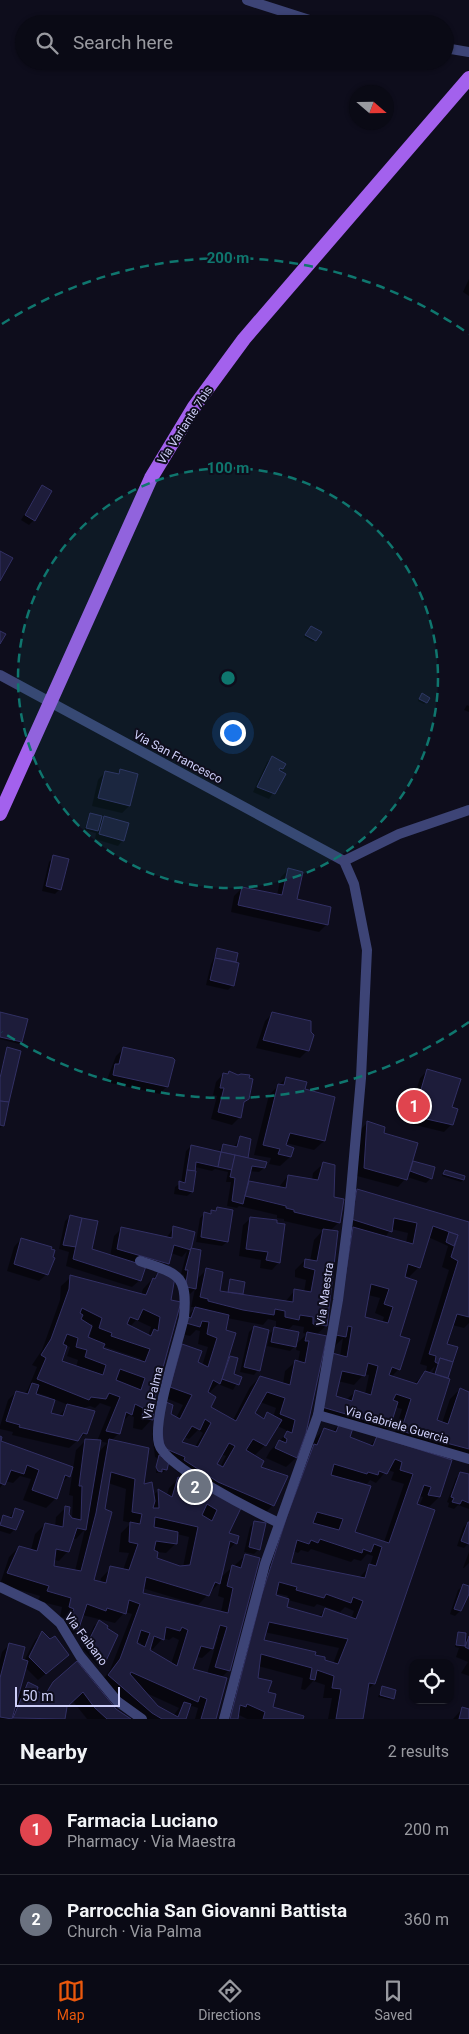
<!DOCTYPE html>
<html lang="en">
<head>
<meta charset="utf-8">
<style>
	:root { --surface:#0a0a15; --page:#13131e; --text:#f1f3f6; --muted:#999aa0; --line:#2a2b34; --accent:#ea580c }
	body { margin:0; font-family:Roboto,sans-serif; background:var(--page); color:var(--text) }
	.controls { position:absolute; right:15px; bottom:15px; display:grid; overflow:hidden; border-radius:10px; box-shadow:0 1px 4px #0004 }
	.controls button { width:45px; height:45px; display:grid; place-items:center; padding:0; border:0; border-bottom:1px solid var(--line); background:var(--surface); color:var(--text); font:25px sans-serif }
	.compass { position:absolute; left:349px; top:85px; width:45px; height:45px; border-radius:50%; background:var(--surface); box-shadow:0 1px 4px #0004; rotate:110deg }
	.scale { position:absolute; left:15px; bottom:12px; width:105px; box-sizing:border-box; padding-left:5px; border:2px solid #cecff9; border-top:0; font-size:14px; line-height:18px; white-space:nowrap; color:#cecff9; -webkit-text-stroke:4px #0e0d1c; paint-order:stroke }
	.you { position:absolute; left:232px; top:732px; width:18px; height:18px; margin:-12px; border:4px solid #fff; border-radius:50%; background:#1a73e8; box-shadow:0 0 0 8px #1a73e833 }
	.badge { display:grid; place-items:center; width:32px; height:32px; border-radius:50%; background:var(--accent); color:#fff; font-size:16px; font-weight:700 }
	.pin { position:absolute; translate:-50% -50%; border:2px solid #fff; box-shadow:0 1px 5px #0006 }
	.list { margin:0; padding:0; list-style:none }
	h2 { display:flex; justify-content:space-between; align-items:center; height:65px; margin:0; padding:0 20px; font-size:21px }
	h2 small { font-size:16px; font-weight:400; color:var(--muted) }
	.list li { display:grid; grid-template-columns:32px 1fr auto; gap:15px; align-items:center; box-sizing:border-box; height:90px; padding:0 20px; border-top:1px solid var(--line) }
	.list b { display:block; font-size:19px; white-space:nowrap }
	.list p { margin:0; font-size:16px; white-space:nowrap; color:var(--muted) }
	.list em { font-size:16px; font-style:normal; color:var(--muted) }
	.icon { flex:none; width:28px; height:28px; fill:none; stroke:currentColor; stroke-width:2; stroke-linecap:round; stroke-linejoin:round }
	.map { position:relative; flex:none; width:469px; height:1719px; overflow:hidden }
	.search { position:absolute; background:var(--surface); box-shadow:0 1px 4px #0004; left:15px; right:15px; top:15px; height:55px; display:flex; align-items:center; gap:12px; box-sizing:border-box; padding:0 18px; border-radius:28px; color:var(--muted); font-size:19px }
	.sheet { height:245px; background:var(--surface) }
	nav { display:flex; justify-content:space-around; align-items:center; box-sizing:border-box; height:70px; border-top:1px solid var(--line); background:var(--surface); font-size:14px; color:var(--muted) }
	nav a { display:grid; justify-items:center; gap:2px }
	nav .on { color:var(--accent) }
	.map>svg:first-child { display:block }
</style>
</head>
<body>
<div class="map">
<svg width="469" height="1719" viewBox="0 0 469 1719">
	<rect width="100%" height="100%" fill="#0e0d1c"/>
	<g fill="#0007" fill-rule="evenodd">
		<polygon points="469,279 469,296 463,292"/>
		<polygon points="42,486 34,520 29,525 21,520"/>
		<polygon points="309,630 315,640 313,642 304,637"/>
		<polygon points="420,697 426,702 424,704 418,701"/>
		<polygon points="467,705 469,706 469,712 464,710"/>
		<polygon points="272,758 284,764 279,772 284,775 269,799 253,792 267,762"/>
		<polygon points="120,770 129,806 122,813 92,806 98,780 105,772 116,775"/>
		<polygon points="90,814 99,823 104,818 127,824 122,841 118,846 95,839 96,833 84,830"/>
		<polygon points="54,857 60,889 55,894 42,891 49,862"/>
		<polygon points="289,869 295,900 329,908 326,925 319,932 231,912 234,896 242,888 277,895 281,877"/>
		<polygon points="218,950 234,961 233,985 228,990 206,985 211,964"/>
		<polygon points="0,1014 21,1041 19,1044 0,1039"/>
		<polygon points="272,1014 311,1024 308,1050 300,1058 256,1048 265,1021"/>
		<polygon points="8,1048 3,1125 0,1128 0,1074"/>
		<polygon points="123,1049 167,1086 160,1094 106,1082 116,1056"/>
		<polygon points="427,1071 451,1108 452,1124 444,1132 407,1123 408,1120 403,1118 406,1107 413,1101 420,1078"/>
		<polygon points="229,1073 242,1103 240,1117 232,1125 211,1119 217,1096 213,1095 216,1082 223,1074"/>
		<polygon points="286,1078 304,1090 324,1141 314,1150 286,1143 290,1157 280,1166 269,1164 271,1158 254,1155 269,1095"/>
		<polygon points="368,1122 382,1134 410,1165 413,1162 431,1178 426,1183 407,1177 398,1187 357,1176 360,1130"/>
		<path d="M 240,1138 L 247,1159 L 264,1168 L 259,1172 L 249,1171 L 246,1185 L 249,1182 L 278,1188 L 288,1176 L 312,1180 L 313,1173 L 323,1164 L 339,1222 L 330,1231 L 326,1326 L 316,1335 L 296,1458 L 286,1467 L 266,1458 L 270,1451 L 285,1435 L 286,1430 L 277,1426 L 265,1445 L 254,1456 L 273,1505 L 263,1515 L 230,1501 L 227,1533 L 235,1543 L 226,1553 L 220,1578 L 245,1556 L 229,1670 L 221,1678 L 215,1719 L 195,1719 L 198,1708 L 192,1706 L 187,1711 L 185,1719 L 138,1719 L 99,1685 L 110,1670 L 132,1614 L 125,1612 L 115,1623 L 82,1615 L 76,1631 L 67,1640 L 59,1630 L 65,1618 L 60,1617 L 62,1607 L 38,1601 L 40,1596 L 0,1584 L 9,1557 L 19,1547 L 31,1550 L 35,1534 L 45,1524 L 55,1527 L 56,1517 L 66,1507 L 72,1520 L 73,1496 L 69,1495 L 76,1450 L 86,1440 L 97,1441 L 111,1407 L 100,1403 L 95,1408 L 90,1406 L 81,1409 L 86,1433 L 69,1448 L 12,1435 L 13,1432 L 0,1429 L 0,1426 L 8,1400 L 16,1392 L 24,1395 L 28,1389 L 37,1367 L 32,1365 L 42,1350 L 60,1300 L 61,1286 L 71,1277 L 141,1295 L 143,1289 L 159,1272 L 173,1278 L 151,1420 L 142,1430 L 133,1428 L 134,1417 L 129,1415 L 121,1424 L 118,1434 L 111,1441 L 152,1496 L 158,1491 L 167,1495 L 169,1488 L 179,1478 L 195,1484 L 175,1470 L 176,1467 L 167,1463 L 164,1472 L 156,1473 L 157,1458 L 155,1457 L 152,1433 L 157,1413 L 176,1418 L 183,1405 L 161,1396 L 172,1355 L 202,1366 L 208,1347 L 198,1344 L 200,1331 L 196,1330 L 190,1336 L 177,1333 L 185,1318 L 196,1307 L 191,1307 L 195,1289 L 190,1294 L 182,1292 L 181,1288 L 184,1275 L 181,1274 L 187,1251 L 182,1257 L 171,1253 L 168,1263 L 160,1271 L 145,1266 L 140,1280 L 132,1287 L 66,1266 L 69,1252 L 59,1249 L 65,1221 L 70,1216 L 91,1250 L 110,1256 L 114,1236 L 122,1228 L 166,1238 L 174,1228 L 194,1233 L 189,1252 L 192,1249 L 196,1280 L 207,1269 L 218,1292 L 227,1293 L 231,1280 L 244,1283 L 242,1295 L 285,1302 L 295,1290 L 304,1292 L 306,1280 L 295,1277 L 295,1270 L 305,1260 L 310,1261 L 314,1240 L 323,1230 L 284,1221 L 284,1219 L 277,1218 L 277,1215 L 239,1206 L 237,1208 L 227,1206 L 231,1182 L 226,1182 L 228,1172 L 215,1169 L 212,1171 L 195,1167 L 192,1192 L 187,1196 L 174,1194 L 175,1187 L 181,1183 L 186,1151 L 191,1146 L 218,1153 L 223,1145 L 234,1147 ZM 227,1318 L 263,1325 L 268,1319 L 276,1321 L 276,1329 L 270,1333 L 267,1346 L 290,1351 L 297,1344 L 296,1350 L 300,1351 L 298,1362 L 295,1362 L 285,1371 L 283,1384 L 260,1377 L 250,1387 L 233,1420 L 209,1407 L 208,1394 L 218,1384 L 233,1390 L 240,1378 L 232,1375 L 230,1357 L 226,1362 ZM 136,1320 L 151,1327 L 148,1336 L 130,1327 ZM 91,1324 L 93,1325 L 89,1339 L 87,1338 ZM 293,1325 L 304,1327 L 303,1333 L 307,1334 L 295,1345 L 287,1331 ZM 65,1346 L 70,1347 L 67,1356 L 78,1360 L 76,1367 L 60,1362 ZM 103,1346 L 141,1359 L 140,1361 L 101,1349 ZM 35,1392 L 49,1397 L 48,1399 L 34,1394 ZM 54,1399 L 68,1405 L 59,1416 L 49,1414 ZM 260,1402 L 276,1408 L 273,1417 L 268,1414 L 262,1419 L 253,1414 ZM 198,1430 L 203,1433 L 195,1447 L 181,1443 L 184,1437 L 189,1439 ZM 100,1441 L 107,1443 L 98,1453 ZM 221,1454 L 226,1456 L 220,1467 L 215,1465 ZM 108,1483 L 126,1489 L 123,1521 L 131,1523 L 121,1533 L 119,1552 L 129,1553 L 123,1570 L 111,1568 L 101,1578 L 100,1583 L 92,1581 ZM 201,1487 L 211,1493 L 201,1503 L 197,1501 ZM 85,1529 L 75,1571 L 53,1567 L 54,1560 L 59,1561 L 68,1551 L 72,1538 L 76,1539 ZM 177,1534 L 189,1537 L 183,1567 L 155,1559 L 157,1552 L 166,1553 L 176,1543 ZM 221,1581 L 218,1596 L 224,1598 L 221,1612 L 141,1594 L 142,1588 L 198,1605 ZM 215,1636 L 218,1637 L 207,1674 L 192,1670 L 196,1657 L 202,1658 L 212,1649 ZM 173,1637 L 179,1640 L 171,1664 L 148,1651 L 149,1647 L 153,1649 L 163,1638 L 169,1640 ZM 136,1641 L 141,1643 L 140,1646 L 135,1644 ZM 144,1692 L 179,1708 L 173,1716 L 157,1707 Z"/>
		<polygon points="443,1174 463,1180 461,1182 442,1176"/>
		<path d="M 358,1190 L 469,1223 L 469,1323 L 464,1328 L 452,1325 L 446,1345 L 447,1377 L 436,1420 L 442,1423 L 450,1399 L 460,1389 L 469,1393 L 469,1462 L 402,1445 L 451,1461 L 439,1497 L 429,1507 L 423,1505 L 374,1684 L 367,1690 L 363,1719 L 328,1719 L 332,1698 L 323,1698 L 325,1685 L 313,1681 L 305,1690 L 301,1689 L 303,1678 L 258,1666 L 257,1678 L 267,1693 L 271,1708 L 301,1719 L 247,1719 L 237,1714 L 236,1719 L 223,1719 L 253,1604 L 315,1439 L 324,1429 L 332,1432 L 340,1424 L 313,1416 L 340,1356 L 343,1338 L 335,1346 L 348,1200 ZM 391,1229 L 408,1233 L 406,1243 L 385,1237 ZM 428,1237 L 448,1246 L 442,1267 L 449,1270 L 420,1364 L 427,1366 L 426,1372 L 414,1384 L 391,1377 L 399,1369 L 399,1336 L 404,1275 L 409,1277 L 419,1267 ZM 368,1295 L 380,1298 L 375,1313 L 384,1317 L 382,1323 L 363,1318 ZM 435,1366 L 432,1374 L 428,1373 ZM 364,1374 L 369,1375 L 365,1394 L 355,1392 L 346,1400 L 335,1397 L 338,1381 L 354,1385 ZM 395,1407 L 402,1409 L 392,1442 L 378,1438 L 389,1427 ZM 352,1428 L 379,1436 L 369,1446 L 348,1437 ZM 387,1470 L 394,1472 L 391,1480 L 404,1484 L 384,1542 L 354,1533 L 356,1483 L 358,1481 L 367,1484 L 370,1480 L 376,1483 ZM 419,1496 L 423,1497 L 419,1506 L 416,1505 ZM 311,1549 L 351,1562 L 354,1559 L 361,1561 L 367,1554 L 373,1556 L 370,1566 L 359,1578 L 289,1564 L 293,1551 L 298,1553 L 301,1550 L 308,1552 ZM 275,1593 L 288,1596 L 287,1599 L 274,1596 ZM 288,1600 L 314,1607 L 317,1604 L 340,1612 L 345,1607 L 354,1611 L 351,1619 L 325,1610 L 318,1617 L 286,1608 ZM 264,1632 L 339,1648 L 333,1664 L 262,1641 Z"/>
		<polygon points="217,1209 227,1242 222,1246 196,1242 200,1218 205,1213 208,1214"/>
		<polygon points="251,1218 279,1262 272,1270 260,1268 261,1260 239,1256 243,1225"/>
		<polygon points="21,1239 47,1274 39,1281 7,1271 14,1247"/>
		<polygon points="254,1327 258,1370 254,1375 240,1372 249,1332"/>
		<polygon points="0,1442 69,1476 61,1483 56,1498 46,1508 23,1500 31,1479 20,1476 13,1483 5,1481 0,1488"/>
		<polygon points="461,1473 469,1475 469,1509 458,1505 454,1509 448,1507 449,1503 447,1502 456,1478"/>
		<polygon points="15,1509 15,1529 10,1534 0,1531 0,1520 3,1516 9,1518"/>
		<polygon points="469,1521 469,1543 464,1548 457,1546 463,1528"/>
		<polygon points="255,1522 259,1549 254,1554 244,1552 250,1527"/>
		<polygon points="469,1552 469,1563 464,1568 463,1568"/>
		<polygon points="463,1586 469,1589 460,1611 455,1616 450,1614 458,1590"/>
		<polygon points="99,1622 105,1629 116,1635 104,1662 99,1667 83,1649 94,1626"/>
		<polygon points="42,1633 60,1662 38,1680 25,1667 17,1694 28,1684 42,1695 77,1662 115,1710 129,1719 87,1719 72,1700 65,1707 64,1719 0,1719 0,1660 2,1652 10,1644 20,1660 24,1661 35,1640"/>
		<polygon points="458,1633 464,1641 469,1636 469,1676 461,1673 468,1662 456,1657 459,1648 455,1647"/>
		<polygon points="382,1688 393,1698 391,1700 378,1697"/>
		<polygon points="463,1708 469,1710 469,1719 453,1719"/>
	</g>
	<g fill="#1d1c3a" stroke="#323064" fill-rule="evenodd">
		<polygon points="42,485 52,491 35,521 25,515"/>
		<polygon points="0,551 13,558 0,581"/>
		<polygon points="311,626 322,632 316,641 305,635"/>
		<polygon points="0,631 6,634 0,644"/>
		<polygon points="422,693 430,698 427,703 419,699"/>
		<polygon points="272,756 286,764 283,769 280,768 279,770 286,774 275,794 257,787"/>
		<polygon points="120,769 138,774 130,806 98,798 105,771 119,774"/>
		<polygon points="90,813 102,816 98,831 86,828"/>
		<polygon points="104,816 129,823 124,841 99,834"/>
		<polygon points="53,855 69,859 61,890 46,886"/>
		<polygon points="288,868 303,872 297,899 331,907 328,925 238,905 242,887 282,895"/>
		<polygon points="217,948 238,953 236,962 215,958"/>
		<polygon points="215,958 239,963 234,986 210,980"/>
		<polygon points="0,1012 28,1019 22,1042 0,1037"/>
		<polygon points="272,1012 311,1021 311,1032 314,1035 309,1051 263,1040"/>
		<polygon points="7,1047 21,1051 9,1102 0,1101 0,1078"/>
		<polygon points="123,1047 173,1058 175,1060 168,1087 113,1075 115,1064 119,1064"/>
		<polygon points="427,1069 461,1079 452,1107 458,1109 453,1125 413,1116 414,1112 410,1111 414,1098 418,1100"/>
		<polygon points="229,1071 238,1075 241,1074 250,1075 249,1078 253,1079 249,1099 244,1102 241,1118 218,1112 224,1088 220,1088 223,1073 228,1074"/>
		<polygon points="286,1077 307,1082 305,1089 335,1097 325,1141 290,1133 286,1145 294,1148 291,1157 278,1154 280,1149 263,1145 278,1084 284,1085"/>
		<polygon points="0,1101 9,1102 4,1126 0,1125"/>
		<polygon points="367,1121 385,1127 384,1133 418,1143 407,1180 364,1168"/>
		<polygon points="240,1136 251,1139 248,1158 221,1152 223,1144 237,1147"/>
		<polygon points="191,1145 221,1152 218,1167 196,1162 195,1172 187,1170"/>
		<polygon points="221,1152 235,1155 232,1170 218,1167"/>
		<polygon points="235,1155 267,1162 265,1168 252,1166 243,1204 232,1201 235,1178 230,1177"/>
		<polygon points="413,1161 435,1167 432,1179 410,1171"/>
		<polygon points="323,1162 335,1165 334,1197 344,1199 340,1223 294,1212 294,1210 286,1208 286,1206 245,1196 249,1181 286,1188 288,1175 318,1180"/>
		<polygon points="187,1170 196,1171 193,1192 179,1189 179,1181 185,1183"/>
		<polygon points="445,1170 465,1176 464,1180 443,1174"/>
		<path d="M 357,1189 L 469,1222 L 469,1317 L 457,1314 L 447,1344 L 458,1347 L 453,1362 L 440,1358 L 439,1364 L 435,1362 L 436,1356 L 429,1354 L 458,1261 L 451,1257 L 458,1235 L 433,1226 L 420,1268 L 408,1264 L 405,1277 L 417,1281 L 400,1336 L 410,1339 L 400,1370 L 392,1367 L 389,1375 L 417,1384 L 425,1371 L 450,1379 L 437,1420 L 448,1424 L 460,1388 L 469,1392 L 469,1449 L 401,1431 L 411,1399 L 396,1394 L 393,1400 L 398,1402 L 390,1427 L 322,1407 L 332,1353 L 347,1357 L 352,1327 L 348,1326 L 346,1337 L 336,1335 L 353,1227 L 413,1244 L 417,1223 L 394,1218 L 392,1232 L 351,1219 ZM 371,1284 L 389,1289 L 384,1304 L 393,1307 L 388,1323 L 365,1317 ZM 368,1363 L 378,1366 L 371,1395 L 355,1390 L 352,1401 L 336,1396 L 342,1371 L 365,1376 Z"/>
		<polygon points="217,1207 233,1210 228,1242 201,1237 204,1212 211,1214 211,1210 216,1211"/>
		<polygon points="70,1215 82,1218 76,1247 63,1245"/>
		<polygon points="250,1217 277,1220 277,1223 285,1224 280,1263 266,1260 268,1252 246,1249"/>
		<polygon points="82,1218 98,1221 92,1249 146,1266 141,1281 73,1259"/>
		<polygon points="173,1226 195,1232 191,1250 174,1245 169,1264 117,1249 121,1227 172,1238"/>
		<polygon points="323,1229 338,1231 327,1326 313,1324 313,1317 300,1315 299,1320 285,1317 285,1311 275,1309 274,1315 243,1310 208,1301 208,1299 200,1297 206,1268 223,1272 220,1291 293,1302 294,1289 311,1292 315,1270 304,1267 305,1259 317,1261"/>
		<polygon points="449,1232 458,1235 454,1246 446,1242"/>
		<polygon points="21,1238 52,1247 51,1249 55,1250 53,1257 55,1258 48,1275 14,1264"/>
		<polygon points="191,1248 201,1250 196,1289 187,1287 186,1283 188,1270 185,1270"/>
		<path d="M 159,1271 L 175,1277 L 171,1300 L 181,1302 L 156,1393 L 153,1420 L 142,1418 L 143,1408 L 135,1404 L 132,1415 L 126,1412 L 120,1434 L 106,1431 L 120,1397 L 109,1393 L 106,1399 L 91,1397 L 89,1400 L 37,1379 L 46,1358 L 41,1355 L 51,1339 L 69,1289 L 70,1275 L 146,1295 L 153,1278 L 155,1279 ZM 82,1308 L 102,1318 L 99,1328 L 112,1333 L 111,1336 L 150,1349 L 145,1362 L 103,1348 L 105,1344 L 88,1337 L 92,1326 L 81,1319 L 83,1315 L 80,1313 ZM 143,1309 L 160,1317 L 158,1331 L 154,1329 L 151,1336 L 127,1324 L 130,1317 L 138,1320 ZM 67,1334 L 78,1338 L 76,1347 L 87,1350 L 85,1357 L 106,1365 L 103,1375 L 62,1361 L 67,1346 L 63,1344 ZM 120,1369 L 145,1378 L 141,1390 L 116,1380 Z"/>
		<polygon points="230,1279 245,1282 243,1294 228,1292"/>
		<path d="M 195,1307 L 229,1315 L 226,1330 L 236,1333 L 222,1379 L 220,1384 L 213,1380 L 208,1392 L 216,1397 L 211,1407 L 236,1421 L 260,1376 L 290,1385 L 295,1360 L 305,1363 L 309,1341 L 305,1341 L 307,1332 L 327,1336 L 306,1433 L 297,1458 L 275,1448 L 279,1440 L 286,1443 L 287,1439 L 284,1437 L 287,1431 L 292,1433 L 295,1420 L 280,1414 L 285,1398 L 267,1392 L 255,1413 L 264,1419 L 267,1412 L 282,1420 L 266,1446 L 253,1439 L 246,1450 L 264,1461 L 261,1467 L 288,1476 L 274,1506 L 218,1482 L 184,1460 L 185,1457 L 164,1448 L 161,1422 L 166,1402 L 173,1405 L 171,1414 L 180,1419 L 192,1395 L 170,1387 L 182,1344 L 202,1351 L 198,1362 L 208,1367 L 217,1338 L 207,1334 L 209,1322 L 202,1321 L 200,1327 L 186,1323 L 188,1317 L 191,1318 ZM 205,1419 L 211,1423 L 198,1447 L 182,1442 L 192,1426 L 200,1430 ZM 229,1443 L 235,1446 L 223,1467 L 217,1464 Z"/>
		<polygon points="254,1326 269,1330 260,1371 244,1367"/>
		<polygon points="274,1327 299,1332 296,1347 271,1342"/>
		<polygon points="230,1356 238,1358 234,1374 242,1377 239,1385 222,1379"/>
		<polygon points="440,1358 453,1362 448,1378 435,1374"/>
		<polygon points="32,1383 39,1385 36,1394 55,1400 51,1413 63,1416 67,1404 95,1411 87,1434 83,1433 78,1441 19,1427 20,1425 6,1421 16,1391 28,1394"/>
		<path d="M 340,1422 L 353,1428 L 350,1437 L 373,1446 L 377,1436 L 452,1460 L 440,1497 L 428,1495 L 431,1487 L 424,1485 L 417,1504 L 435,1510 L 375,1684 L 369,1683 L 363,1719 L 336,1719 L 341,1689 L 332,1688 L 334,1676 L 317,1670 L 315,1680 L 310,1679 L 312,1668 L 261,1654 L 258,1678 L 272,1681 L 268,1692 L 276,1694 L 273,1707 L 304,1716 L 303,1719 L 263,1719 L 265,1712 L 247,1704 L 246,1707 L 240,1705 L 238,1719 L 230,1719 L 262,1594 L 287,1516 L 314,1444 L 317,1445 L 324,1428 L 336,1432 ZM 395,1459 L 402,1462 L 400,1470 L 413,1474 L 389,1543 L 355,1532 L 371,1486 L 331,1475 L 334,1464 L 367,1474 L 368,1472 L 378,1475 L 379,1471 L 387,1474 ZM 317,1512 L 343,1519 L 339,1530 L 313,1523 ZM 320,1539 L 362,1553 L 363,1549 L 371,1552 L 374,1544 L 382,1547 L 376,1566 L 369,1564 L 365,1578 L 291,1563 L 297,1540 L 309,1544 L 311,1540 L 318,1543 ZM 279,1582 L 297,1587 L 296,1590 L 324,1598 L 326,1594 L 351,1603 L 353,1597 L 363,1601 L 356,1619 L 325,1608 L 322,1617 L 287,1607 L 289,1599 L 276,1595 ZM 269,1622 L 348,1639 L 338,1664 L 325,1660 L 325,1657 L 315,1655 L 316,1652 L 264,1640 Z"/>
		<polygon points="0,1436 2,1437 1,1441 73,1467 70,1477 65,1475 57,1499 32,1490 39,1470 27,1465 24,1474 11,1470 5,1485 0,1483"/>
		<path d="M 85,1439 L 101,1440 L 86,1530 L 77,1528 L 69,1552 L 56,1549 L 54,1566 L 81,1571 L 96,1513 L 109,1439 L 149,1448 L 144,1484 L 152,1482 L 155,1501 L 153,1508 L 159,1508 L 158,1489 L 172,1497 L 178,1477 L 202,1486 L 198,1500 L 204,1503 L 212,1490 L 241,1508 L 229,1533 L 239,1536 L 237,1544 L 230,1541 L 220,1584 L 215,1582 L 209,1596 L 146,1577 L 143,1593 L 228,1613 L 233,1588 L 227,1586 L 232,1565 L 241,1568 L 245,1554 L 260,1558 L 230,1671 L 215,1667 L 227,1627 L 220,1625 L 213,1649 L 201,1646 L 193,1669 L 227,1678 L 216,1719 L 201,1719 L 207,1699 L 200,1696 L 198,1702 L 131,1672 L 130,1674 L 158,1706 L 178,1717 L 184,1702 L 191,1704 L 186,1719 L 162,1719 L 152,1713 L 108,1675 L 120,1659 L 140,1604 L 129,1600 L 126,1614 L 107,1608 L 106,1611 L 87,1604 L 78,1631 L 68,1619 L 74,1609 L 69,1607 L 71,1598 L 47,1591 L 49,1586 L 7,1573 L 19,1546 L 37,1551 L 45,1523 L 63,1527 L 65,1506 L 70,1507 L 69,1514 L 72,1518 L 81,1520 L 82,1486 L 79,1486 ZM 111,1472 L 135,1479 L 132,1512 L 142,1514 L 140,1524 L 130,1522 L 129,1542 L 138,1544 L 129,1570 L 110,1566 L 106,1583 L 94,1580 L 112,1512 L 105,1509 ZM 207,1504 L 217,1510 L 212,1521 L 202,1515 ZM 155,1517 L 198,1527 L 190,1565 L 180,1566 L 157,1558 L 158,1552 L 154,1550 L 156,1541 L 177,1544 L 178,1532 L 154,1527 ZM 166,1627 L 180,1631 L 182,1627 L 188,1630 L 177,1666 L 150,1650 L 154,1636 L 164,1640 ZM 141,1630 L 150,1633 L 145,1647 L 137,1643 Z"/>
		<polygon points="159,1455 169,1461 167,1470 162,1469 162,1472 158,1471 156,1467"/>
		<polygon points="460,1472 469,1474 469,1503 462,1500 460,1504 452,1502 454,1498 451,1497"/>
		<polygon points="15,1508 24,1511 16,1530 0,1525 3,1515 12,1518"/>
		<polygon points="254,1521 266,1523 260,1550 249,1547"/>
		<polygon points="468,1522 469,1522 469,1544 461,1541"/>
		<polygon points="463,1584 469,1586 469,1594 461,1611 454,1609"/>
		<polygon points="99,1620 108,1626 107,1628 118,1635 105,1663 87,1644"/>
		<polygon points="42,1631 50,1639 55,1636 69,1655 46,1674 29,1657"/>
		<polygon points="458,1632 466,1633 465,1646 456,1645"/>
		<polygon points="469,1636 469,1649 465,1647"/>
		<polygon points="9,1643 25,1647 22,1659 28,1661 12,1719 0,1717 0,1678"/>
		<polygon points="77,1661 116,1709 131,1719 107,1719 94,1707 83,1692 67,1707 65,1719 13,1718 28,1682 38,1687 37,1691 45,1695 53,1682"/>
		<polygon points="382,1686 396,1690 394,1699 380,1695"/>
		<polygon points="462,1707 469,1709 469,1719 459,1719"/>
	</g>
	<g fill="none" stroke-linecap="round" stroke-linejoin="round">
		<g stroke="#3d4476" stroke-width="10">
			<polyline points="247,0 322,24"/>
			<polyline points="445,48 469,52"/>
			<polyline points="0,675 344,861"/>
			<path d="M 140,1261 C 177,1274 188,1273 184,1317 C 178,1344 152,1421 159,1444 C 165,1467 256,1512 279,1523"/>
			<polyline points="318,1415 469,1459"/>
		</g>
		<g stroke="#3d4476" stroke-width="10">
			<polyline points="0,1587 42,1607 60,1623 80,1656 117,1701 142,1719"/>
			<polyline points="224,1719 265,1564 318,1415 338,1300 349,1213 361,1078 367,950 354,884 344,861 399,834 469,810"/>
		</g>
		<polyline stroke="#a361ed" stroke-width="14" points="0,814 151,478 194,407 244,339 469,78"/>
	</g>
	<circle cx="228" cy="678" r="210" fill="#0f766e" fill-opacity=".12"/>
	<g fill="none" stroke="#0f766e" stroke-width="2.5" stroke-dasharray="9 6">
		<circle cx="228" cy="678" r="210"/>
		<path d="M469 1022A420 420 0 0 1 2 1032M2 324A420 420 0 0 1 469 334"/>
	</g>
	<g text-anchor="middle" dominant-baseline="central" stroke-width="4" stroke-linejoin="round" paint-order="stroke">
		<g font-size="12" fill="#cecff9" stroke="#0e0d1c">
			<text transform="translate(185 425) rotate(-57)">Via Variante 7bis</text>
			<text transform="translate(178 757) rotate(28)">Via San Francesco</text>
			<text transform="translate(325 1294) rotate(-82)">Via Maestra</text>
			<text transform="translate(153 1393) rotate(-77)">Via Palma</text>
			<text transform="translate(397 1425) rotate(16)">Via Gabriele Guercia</text>
			<text transform="translate(86 1639) rotate(53)">Via Faibano</text>
		</g>
	</g>
	<circle cx="228" cy="678" r="8" fill="#0f766e" stroke="#0e0d1c" stroke-width="2.5"/>
	<g font-size="15" text-anchor="middle" font-weight="bold" fill="#0f766e" stroke="#0e0d1c" stroke-width="4" stroke-linejoin="round" paint-order="stroke">
		<text x="228" y="263">200 m</text>
		<text x="228" y="473">100 m</text>
	</g>
</svg>
<div class="controls">
<button><svg class="icon" aria-label="locate" viewBox="0 0 24 24"><circle cx="12" cy="12" r="6"/><path d="M12 2v4M12 18v4M2 12h4M18 12h4"/></svg></button>
</div>
<svg class="compass" viewBox="-18 -18 36 36"><path d="M0-13l5 13h-10z" fill="#e53935"/><path d="M0 13l5-13h-10z" fill="#999aa0"/></svg>
<div class="scale">50 m</div>
<div class="you"></div>
<div class="pin badge" style="left:414px;top:1106px;background:#e0444e">1</div>
<div class="pin badge" style="left:195px;top:1487px;background:#6b7280">2</div>
<div class="search"><svg class="icon" aria-label="search" viewBox="0 0 24 24"><circle cx="10" cy="10" r="6"/><path d="M15 15l6 6"/></svg>Search here</div>
</div>
<section class="sheet">
<h2>Nearby<small>2 results</small></h2>
<ul class="list">
<li><span class="badge" style="background:#e0444e">1</span><div><b>Farmacia Luciano</b><p>Pharmacy · Via Maestra</p></div><em>200 m</em></li>
<li><span class="badge" style="background:#6b7280">2</span><div><b>Parrocchia San Giovanni Battista</b><p>Church · Via Palma</p></div><em>360 m</em></li>
</ul>
</section>
<nav>
<a class="on"><svg class="icon" aria-label="map" viewBox="0 0 24 24"><path d="M3 6l6-2 6 2 6-2v14l-6 2-6-2-6 2zM9 4v14M15 6v14"/></svg>Map</a>
<a><svg class="icon" aria-label="directions" viewBox="0 0 24 24"><path d="M12 3l9 9-9 9-9-9zM9 14v-3h6M13 9l2 2-2 2"/></svg>Directions</a>
<a><svg class="icon" aria-label="saved" viewBox="0 0 24 24"><path d="M7 4h10v16l-5-4-5 4z"/></svg>Saved</a>
</nav>
</body>
</html>
